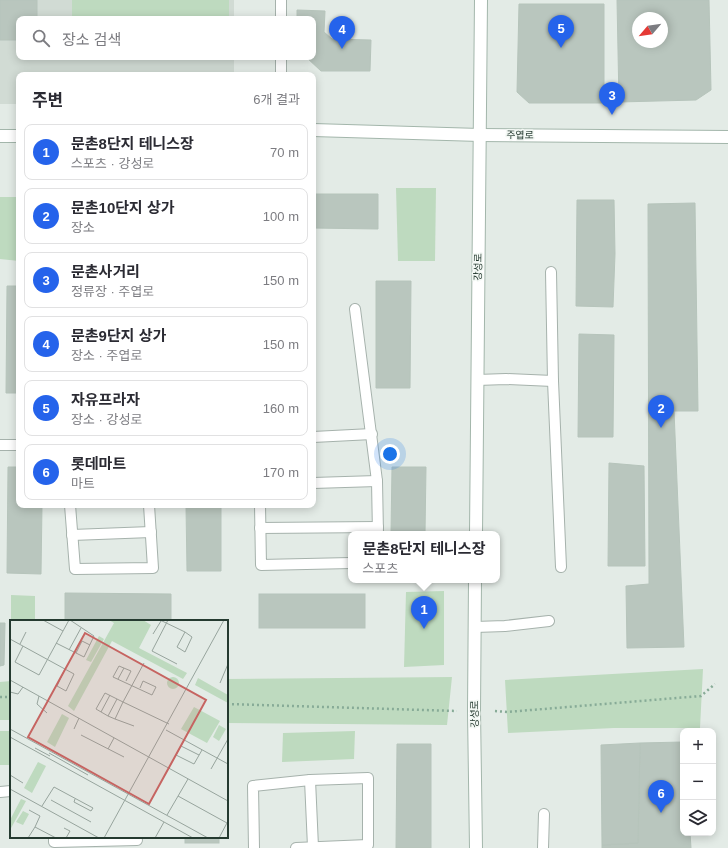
<!DOCTYPE html>
<html lang="ko">
<head>
<meta charset="utf-8">
<style>
	:root { --surface:#fff; --page:#f7f7f7; --text:#2b2b33; --muted:#7c7c81; --line:#e1e1e2; --accent:#2563eb }
	body { margin:0; font-family:Arial,"Noto Sans KR",sans-serif; background:var(--page); color:var(--text) }
	.controls { position:absolute; right:12px; bottom:12px; display:grid; overflow:hidden; border-radius:8px; box-shadow:0 2px 10px #0003 }
	.controls button { width:36px; height:36px; display:grid; place-items:center; padding:0; border:0; border-bottom:1px solid var(--line); background:var(--surface); color:var(--text); font:20px sans-serif }
	.compass { position:absolute; left:632px; top:12px; width:36px; height:36px; border-radius:50%; background:var(--surface); box-shadow:0 2px 10px #0003; rotate:241deg }
	.you { position:absolute; left:390px; top:454px; width:14px; height:14px; margin:-10px; border:3px solid #fff; border-radius:50%; background:#1a73e8; box-shadow:0 0 0 6px #1a73e833 }
	.badge { display:grid; place-items:center; width:26px; height:26px; border-radius:50%; background:var(--accent); color:#fff; font-size:13px; font-weight:700 }
	.pin { position:absolute; translate:-50% -33px; filter:drop-shadow(0 1px 2px #0008) }
	.pin::after { content:''; position:absolute; top:21px; width:14px; height:12px; background:inherit; clip-path:polygon(0 0,100% 0,50% 100%) }
	.popup { position:absolute; left:348px; top:531px; width:152px; height:52px; box-sizing:border-box; display:grid; place-content:center; border-radius:8px; background:var(--surface); filter:drop-shadow(0 1px 3px #0005); font-size:13px; white-space:nowrap; color:var(--muted) }
	.popup b { font-size:15px; color:var(--text) }
	.popup::after { content:''; position:absolute; left:50%; top:100%; margin-left:-8px; border:8px solid transparent; border-top-color:var(--surface) }
	.list { margin:0; padding:0; list-style:none }
	h2 { display:flex; justify-content:space-between; align-items:center; height:52px; margin:0; padding:0 16px; font-size:17px }
	h2 small { font-size:13px; font-weight:400; color:var(--muted) }
	.list li { display:grid; grid-template-columns:26px 1fr auto; gap:12px; align-items:center; box-sizing:border-box; height:56px; margin:0 8px 8px; padding:0 8px; border:1px solid var(--line); border-radius:8px }
	.list b { display:block; font-size:15px; white-space:nowrap }
	.list p { margin:0; font-size:13px; white-space:nowrap; color:var(--muted) }
	.list em { font-size:13px; font-style:normal; color:var(--muted) }
	.icon { flex:none; width:22px; height:22px; fill:none; stroke:currentColor; stroke-width:2; stroke-linecap:round; stroke-linejoin:round }
	.map { position:relative; flex:none; width:728px; height:848px; overflow:hidden }
	.search { position:absolute; background:var(--surface); box-shadow:0 2px 10px #0003; left:16px; top:16px; width:300px; height:44px; display:flex; align-items:center; gap:10px; box-sizing:border-box; padding:0 14px; border-radius:8px; color:var(--muted); font-size:15px }
	.panel { position:absolute; background:var(--surface); box-shadow:0 2px 10px #0003; left:16px; top:72px; width:300px; height:436px; border-radius:8px }
	.map>svg:first-child { display:block }
</style>
</head>
<body>
<div class="map">
<svg width="728" height="848" viewBox="0 0 728 848">
	<rect width="100%" height="100%" fill="#e3ebe6"/>
	<polygon fill="#d1dbd4" points="0,0 234,0 234,19 19,19 19,57 234,57 234,75 19,75 19,104 0,104"/>
	<g fill="#bedabf">
		<rect x="72" y="0" width="157" height="19"/>
		<polygon points="396,188 436,188 435,261 398,261"/>
		<polygon points="0,197 19,197 19,261 0,259"/>
		<polygon points="444,591 444,665 404,667 406,592"/>
		<polygon points="11,595 35,596 35,621 11,621 11,632"/>
		<polygon points="703,669 700,728 614,728 508,733 505,680"/>
		<polygon points="452,677 447,725 227,723 227,679"/>
		<polygon points="11,681 11,720 0,720 0,682"/>
		<rect x="0" y="731" width="11" height="34"/>
		<polygon points="355,731 354,759 282,762 283,733"/>
	</g>
	<g fill="#b9c6be" stroke="#b6c4bb" fill-rule="evenodd">
		<polygon points="0,0 37,0 37,19 19,19 19,40 0,40"/>
		<path d="M 617,0 L 709,0 L 711,90 L 696,100 L 619,102 ZM 638,18 L 662,18 L 662,42 L 638,42 Z"/>
		<polygon points="519,4 604,4 604,103 529,103 517,92"/>
		<polygon points="297,10 325,11 324,32 332,39 371,40 370,71 321,71 306,57 313,57 313,19 297,19"/>
		<polygon points="313,194 378,194 378,229 313,228"/>
		<polygon points="577,200 614,200 615,254 613,307 576,306"/>
		<polygon points="695,203 698,411 674,411 684,647 627,648 626,586 649,584 648,204"/>
		<polygon points="376,281 411,281 410,388 376,388"/>
		<polygon points="7,286 19,286 19,393 6,393"/>
		<polygon points="579,334 614,335 613,437 578,437"/>
		<polygon points="609,463 644,466 645,566 608,566"/>
		<polygon points="8,467 19,467 19,505 42,505 41,574 7,573"/>
		<polygon points="392,467 426,467 425,534 391,534"/>
		<polygon points="186,505 221,505 221,571 187,571"/>
		<polygon points="65,593 171,594 171,621 65,621"/>
		<rect x="259" y="594" width="106" height="34"/>
		<polygon points="0,623 5,623 4,665 0,666"/>
		<polygon points="683,742 683,833 690,833 691,848 602,848 602,845 638,843 640,743"/>
		<polygon points="640,743 638,843 602,845 601,745"/>
		<polygon points="397,744 431,744 431,848 396,848"/>
		<rect x="185" y="837" width="34" height="6"/>
	</g>
	<g fill="none" stroke-linecap="round" stroke-linejoin="round">
		<g stroke="#a6b2ac" stroke-width="12">
			<g id="lane">
				<polyline points="281,19 281,0"/>
				<polyline points="281,75 281,57"/>
				<polyline points="551,272 553,381 561,567"/>
				<polyline points="355,309 377,481 378,534"/>
				<polyline points="477,380 506,379 553,381"/>
				<polyline points="313,437 372,434"/>
				<polyline points="0,445 19,445"/>
				<polyline points="313,483 377,481"/>
				<polyline points="70,505 75,569 153,568 149,505"/>
				<polyline points="260,505 261,565 351,563"/>
				<polyline points="260,528 378,527"/>
				<polyline points="72,535 151,532"/>
				<polyline points="475,627 505,626 549,621"/>
				<polyline points="310,780 313,847"/>
				<polyline points="0,792 11,791"/>
				<polyline points="54,837 54,842 137,840"/>
				<polyline points="254,848 253,786 310,780 368,778 368,845 296,848"/>
				<polyline points="543,848 544,814"/>
			</g>
		</g>
		<g stroke="#a3b6ab" stroke-width="14">
			<g id="secondary">
				<polyline points="313,130 480,135 728,137"/>
				<polyline points="0,136 19,136"/>
				<polyline points="476,534 481,0"/>
				<polyline points="475,580 474,711 476,848"/>
			</g>
		</g>
		<g stroke="#87ab97" stroke-width="2.5" stroke-dasharray="2 3" stroke-linecap="butt">
			<polyline points="0,697 11,697"/>
			<polyline points="227,704 457,711"/>
			<polyline points="495,711 507,712 701,696 715,684"/>
		</g>
		<use href="#lane" stroke="#fff" stroke-width="10"/>
		<use href="#secondary" stroke="#fff" stroke-width="12"/>
	</g>
	<g text-anchor="middle" dominant-baseline="central" stroke-width="3" stroke-linejoin="round" paint-order="stroke">
		<g font-size="10" fill="#253a30" stroke="#f3f8f4">
			<text transform="translate(520 135) rotate(1)">주엽로</text>
			<text transform="translate(478 267) rotate(-89)">강성로</text>
			<text transform="translate(474 714) rotate(-90)">강성로</text>
		</g>
	</g>
	<g transform="translate(10 620)">
		<rect width="218" height="218" fill="#e3ebe6"/>
		<path d="M 99,0 L 133,0 L 141,5 L 129,28 L 177,53 L 173,59 L 102,21 L 64,91 L 58,86 L 104,3 ZM 89,16 L 94,19 L 81,42 L 76,40 ZM157 63a6 6 0 1 1 12 0a6 6 0 1 1-12 0ZM 188,58 L 218,75 L 218,83 L 185,65 ZM 184,87 L 210,101 L 197,123 L 171,109 ZM 52,94 L 59,98 L 45,127 L 37,122 ZM 209,105 L 216,109 L 209,121 L 203,117 ZM 28,142 L 36,146 L 22,173 L 14,168 ZM 11,179 L 16,181 L 0,210 L 0,200 ZM 13,191 L 19,194 L 13,205 L 6,202 Z" fill="#bedabf"/>
		<path fill="none" stroke="#97a49d" stroke-width="1" d="M 33,0 L 53,11M 150,0 L 175,12 L 182,17 L 175,32 L 167,27 L 175,12M 158,0 L 142,31 L 167,44M 143,14 L 151,1M 0,19 L 64,54 L 56,71 L 47,66 L 55,49M 46,23 L 74,37 L 84,16 L 60,0M 10,24 L 16,12M 13,26 L 5,42 L 29,55 L 59,0M 59,30 L 71,8M 66,33 L 72,21 L 80,25M 134,43 L 113,82 L 159,104M 108,59 L 114,48M 0,60 L 218,181M 116,61 L 121,51 L 109,46 L 103,57 L 142,75 L 146,67 L 133,61 L 130,68M 210,63 L 218,44M 0,72 L 8,74 L 13,67M 29,76 L 27,84 L 37,93M 91,92 L 100,75M 98,96 L 107,79M 105,99 L 113,82 L 95,73 L 86,89 L 98,96 L 105,99 L 124,106M 0,109 L 198,218M 64,109 L 69,98M 156,110 L 218,144M 71,115 L 114,137M 0,117 L 183,218M 174,120 L 166,135 L 184,144 L 192,130M 171,126 L 189,135M 25,128 L 40,136M 98,129 L 104,118M 39,133 L 78,155M 201,149 L 218,119M 0,155 L 13,163M 0,169 L 89,218M 168,176 L 217,203M 41,180 L 81,202M 32,186 L 44,167 L 83,188 L 81,191 L 64,182 L 65,179M 19,190 L 30,196 L 25,207 L 46,218M 157,195 L 178,159M 54,208 L 60,211 L 56,218M 18,218 L 25,207M 94,218 L 214,0M 145,218 L 154,202M 209,218 L 218,201"/>
		<path fill="#c66461" fill-opacity="0.15" stroke="#c66461" stroke-width="2" d="M 75,13 L 196,80 L 139,184 L 18,117 Z"/>
		<rect width="218" height="218" fill="none" stroke="#253a30" stroke-width="2"/>
	</g>
</svg>
<div class="controls">
<button>+</button>
<button>−</button>
<button><svg class="icon" aria-label="layers" viewBox="0 0 24 24"><path d="M12 4l9 5-9 5-9-5zM3 14l9 5 9-5"/></svg></button>
</div>
<svg class="compass" viewBox="-18 -18 36 36"><path d="M0-13l5 13h-10z" fill="#e53935"/><path d="M0 13l5-13h-10z" fill="#7c7c81"/></svg>
<div class="you"></div>
<div class="pin badge" style="left:424px;top:629px">1</div>
<div class="popup"><b>문촌8단지 테니스장</b>스포츠</div>
<div class="pin badge" style="left:661px;top:428px">2</div>
<div class="pin badge" style="left:612px;top:115px">3</div>
<div class="pin badge" style="left:342px;top:49px">4</div>
<div class="pin badge" style="left:561px;top:48px">5</div>
<div class="pin badge" style="left:661px;top:813px">6</div>
<div class="search"><svg class="icon" aria-label="search" viewBox="0 0 24 24"><circle cx="10" cy="10" r="6"/><path d="M15 15l6 6"/></svg>장소 검색</div>
<section class="panel">
<h2>주변<small>6개 결과</small></h2>
<ul class="list">
<li><span class="badge">1</span><div><b>문촌8단지 테니스장</b><p>스포츠 · 강성로</p></div><em>70 m</em></li>
<li><span class="badge">2</span><div><b>문촌10단지 상가</b><p>장소</p></div><em>100 m</em></li>
<li><span class="badge">3</span><div><b>문촌사거리</b><p>정류장 · 주엽로</p></div><em>150 m</em></li>
<li><span class="badge">4</span><div><b>문촌9단지 상가</b><p>장소 · 주엽로</p></div><em>150 m</em></li>
<li><span class="badge">5</span><div><b>자유프라자</b><p>장소 · 강성로</p></div><em>160 m</em></li>
<li><span class="badge">6</span><div><b>롯데마트</b><p>마트</p></div><em>170 m</em></li>
</ul>
</section>
</div>
</body>
</html>
